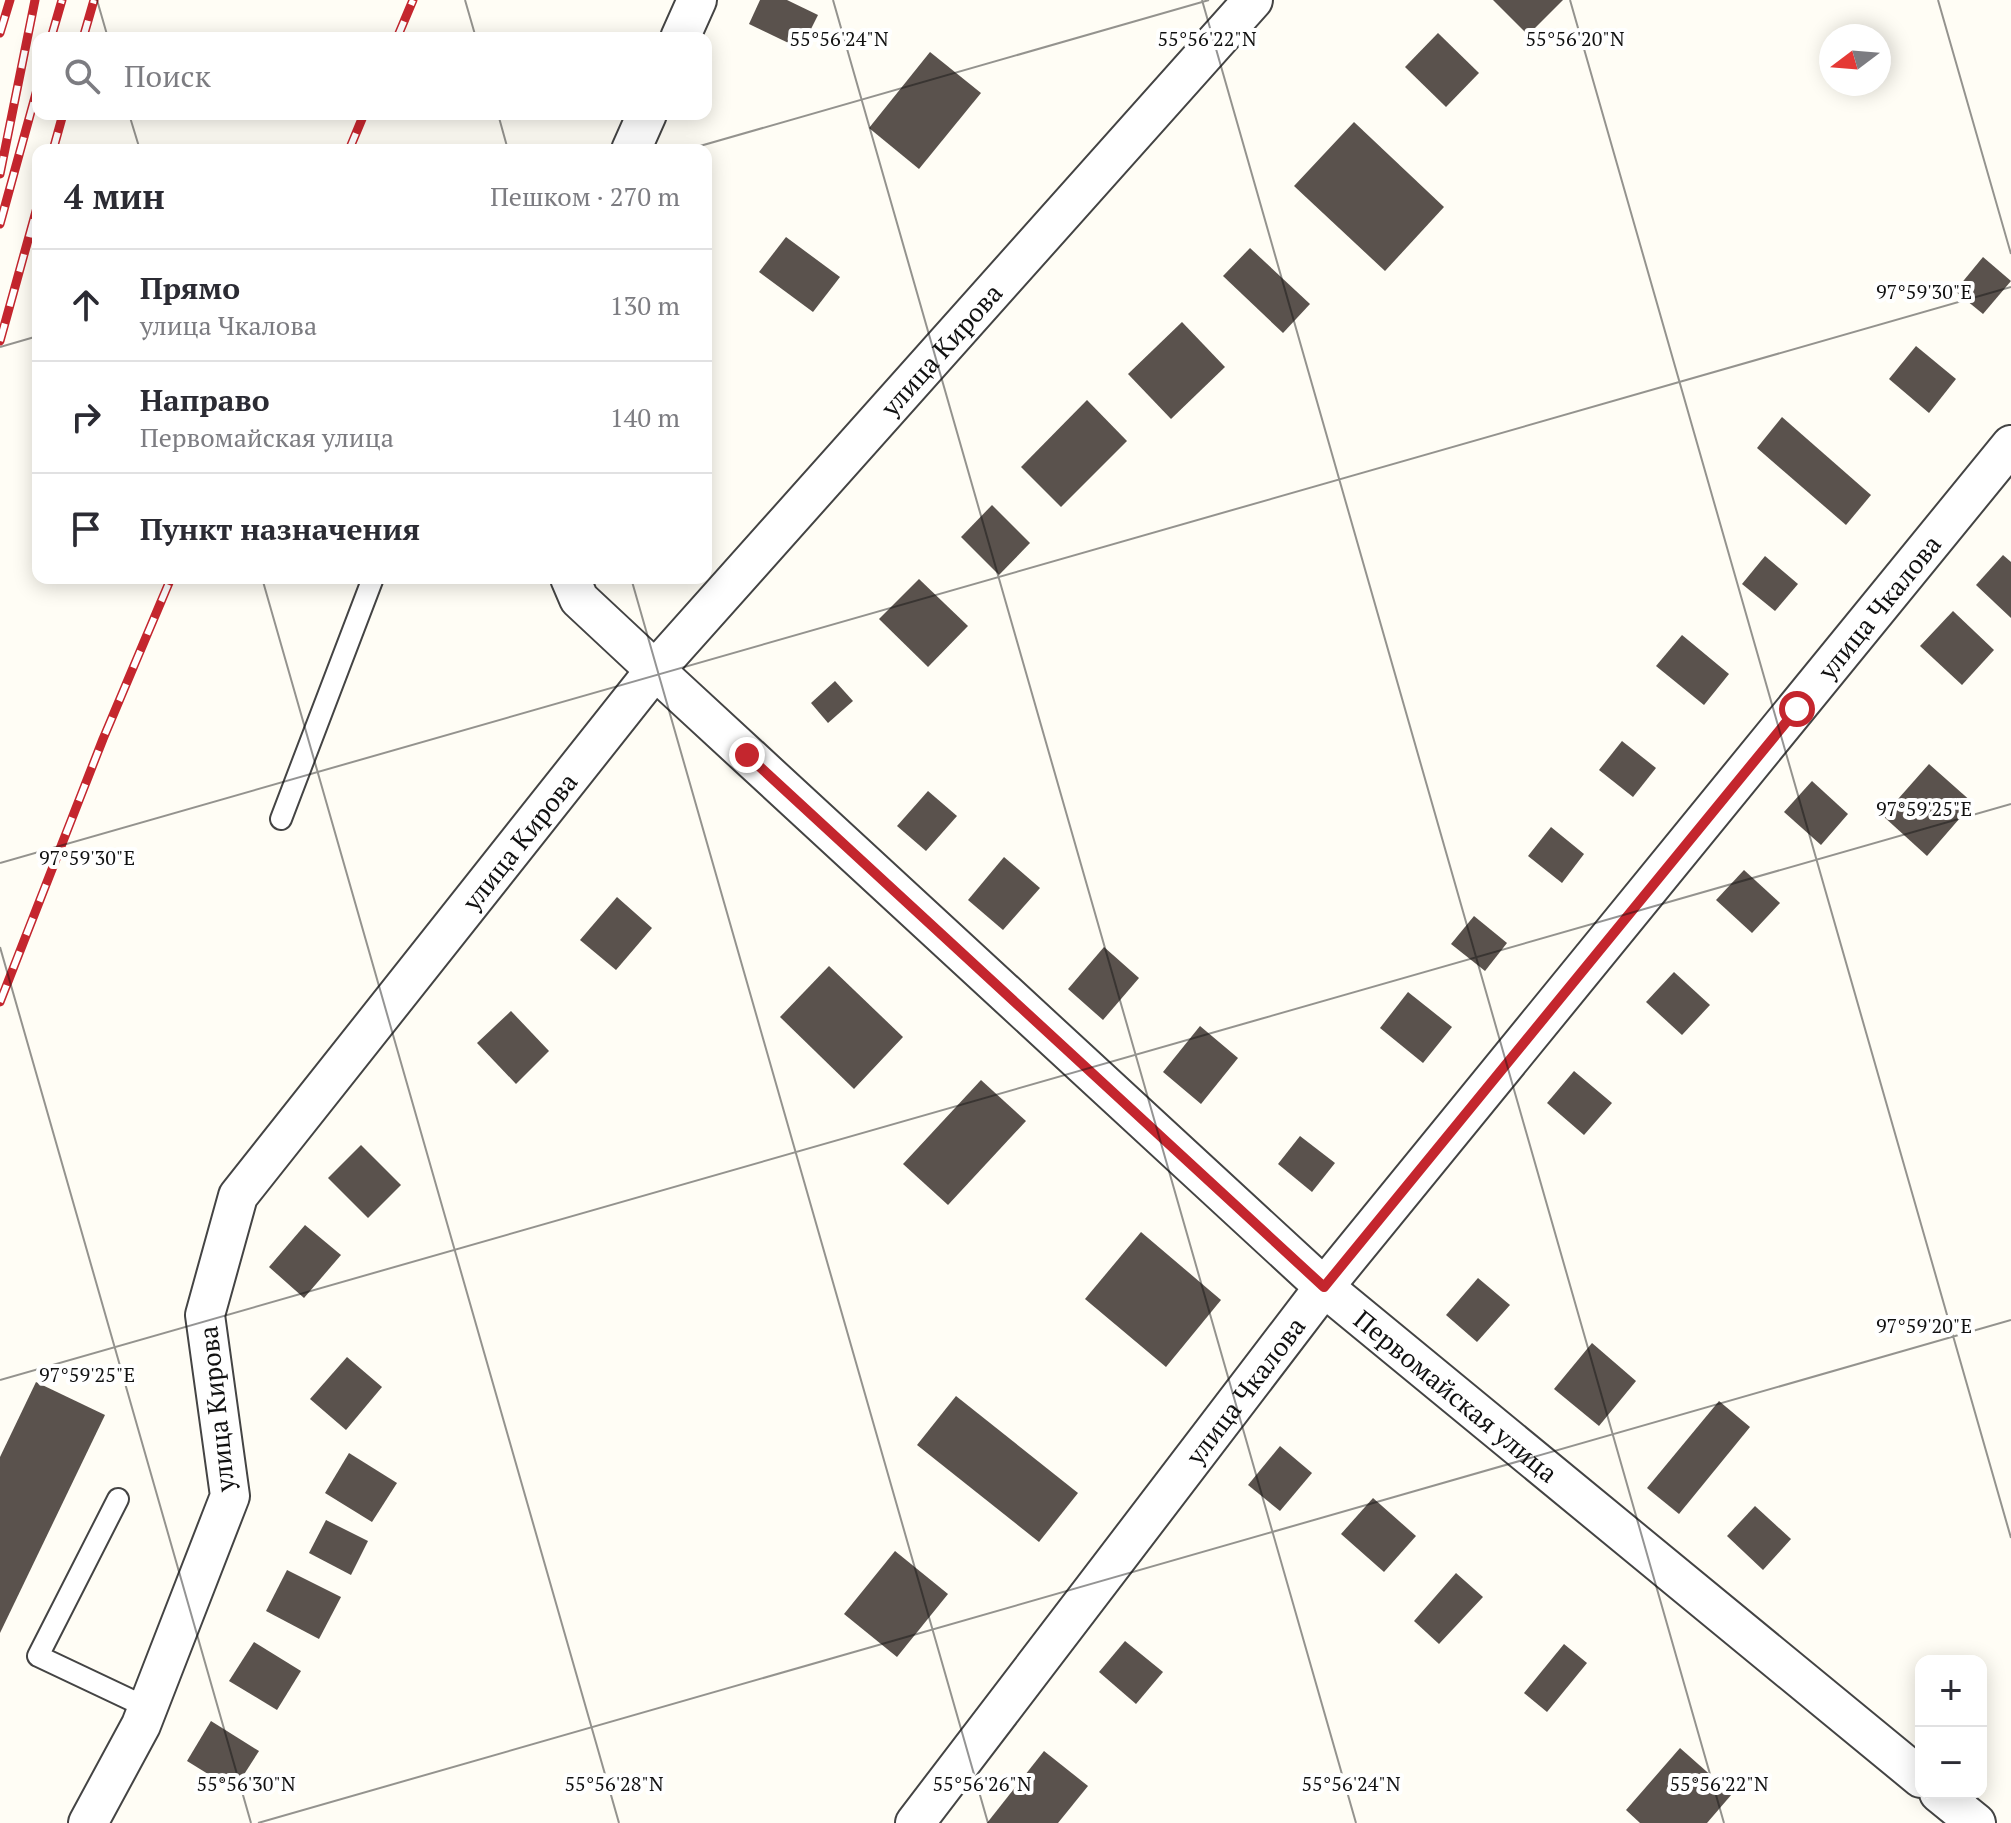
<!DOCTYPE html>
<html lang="ru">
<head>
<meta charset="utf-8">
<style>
	:root { --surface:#fff; --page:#f7f7f7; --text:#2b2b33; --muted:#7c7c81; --line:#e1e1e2 }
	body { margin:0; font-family:"PT Serif",serif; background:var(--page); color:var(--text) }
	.controls { position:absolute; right:24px; bottom:24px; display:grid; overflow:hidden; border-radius:16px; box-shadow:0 4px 20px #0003 }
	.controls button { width:72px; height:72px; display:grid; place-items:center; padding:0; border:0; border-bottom:2px solid var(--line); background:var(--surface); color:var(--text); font:40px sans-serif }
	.compass { position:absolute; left:1819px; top:24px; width:72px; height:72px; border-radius:50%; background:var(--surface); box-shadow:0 4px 20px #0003; rotate:254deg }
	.stop { position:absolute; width:24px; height:24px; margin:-18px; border:6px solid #c4262e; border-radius:50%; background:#fff }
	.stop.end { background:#c4262e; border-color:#fff; box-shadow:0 2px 8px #0008 }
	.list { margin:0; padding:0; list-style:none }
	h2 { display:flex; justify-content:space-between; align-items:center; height:104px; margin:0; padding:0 32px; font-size:34px }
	h2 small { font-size:26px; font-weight:400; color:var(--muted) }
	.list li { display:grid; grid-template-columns:52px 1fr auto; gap:24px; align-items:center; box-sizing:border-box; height:112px; padding:0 32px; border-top:2px solid var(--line) }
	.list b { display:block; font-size:30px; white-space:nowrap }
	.list p { margin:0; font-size:26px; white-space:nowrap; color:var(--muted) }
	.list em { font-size:26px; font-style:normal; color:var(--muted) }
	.icon { flex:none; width:44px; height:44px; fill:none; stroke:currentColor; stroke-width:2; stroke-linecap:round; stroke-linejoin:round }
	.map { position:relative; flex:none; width:2011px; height:1823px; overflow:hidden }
	.search { position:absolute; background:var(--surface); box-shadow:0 4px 20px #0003; left:32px; top:32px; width:680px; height:88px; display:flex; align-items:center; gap:20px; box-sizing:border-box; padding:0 28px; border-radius:16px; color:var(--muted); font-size:30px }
	.panel { position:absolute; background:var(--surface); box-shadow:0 4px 20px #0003; left:32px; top:144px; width:680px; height:440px; border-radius:16px }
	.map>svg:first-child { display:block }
</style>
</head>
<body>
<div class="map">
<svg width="2011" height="1823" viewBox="0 0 2011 1823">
	<rect width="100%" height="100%" fill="#fffdf5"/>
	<g fill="#5a524d">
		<polygon points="760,0 787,0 818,15 801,49 749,24"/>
		<polygon points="1493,0 1563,0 1528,35"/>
		<polygon points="1438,33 1479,73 1446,107 1405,67"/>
		<polygon points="930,52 981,93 919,169 869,128"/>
		<polygon points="1354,122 1444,207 1385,271 1294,186"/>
		<polygon points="786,237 840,277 813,312 759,272"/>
		<polygon points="1250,248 1310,304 1283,333 1223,276"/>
		<polygon points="1983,257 2011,281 1983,314 1955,291"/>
		<polygon points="1182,322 1225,367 1171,419 1128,374"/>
		<polygon points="1916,346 1956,379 1929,413 1889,379"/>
		<polygon points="1087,400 1127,441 1061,507 1021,467"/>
		<polygon points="1782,417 1871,495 1846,525 1757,448"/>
		<polygon points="992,505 1030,543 999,575 961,537"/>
		<polygon points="2003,555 2011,562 2011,618 1976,585"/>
		<polygon points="1765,556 1798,584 1775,611 1742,584"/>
		<polygon points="919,579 968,626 928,667 879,619"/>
		<polygon points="1953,611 1994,650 1962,685 1920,646"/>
		<polygon points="1682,635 1729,674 1704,705 1656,666"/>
		<polygon points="835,681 853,701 828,723 811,703"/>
		<polygon points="1622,741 1656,768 1633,797 1599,770"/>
		<polygon points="1929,764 1973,803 1927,856 1883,816"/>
		<polygon points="1812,781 1848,814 1821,845 1784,812"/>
		<polygon points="928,791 957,816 926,851 897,826"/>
		<polygon points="1551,827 1584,854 1562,883 1528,856"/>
		<polygon points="1004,857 1040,888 1003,930 968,900"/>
		<polygon points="1744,870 1780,903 1752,933 1716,900"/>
		<polygon points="617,897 652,928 616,970 580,940"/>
		<polygon points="1474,916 1507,943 1485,971 1451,944"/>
		<polygon points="1104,947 1139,978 1103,1020 1068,989"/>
		<polygon points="829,966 903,1037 854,1089 780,1017"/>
		<polygon points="1674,972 1710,1005 1682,1035 1646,1002"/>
		<polygon points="1408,992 1452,1027 1423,1063 1380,1028"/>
		<polygon points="511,1011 549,1051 516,1084 477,1043"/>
		<polygon points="1200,1026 1238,1058 1201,1104 1163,1072"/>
		<polygon points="1574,1071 1612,1103 1584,1135 1547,1103"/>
		<polygon points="981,1080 1026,1121 948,1205 903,1164"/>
		<polygon points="1300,1136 1335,1163 1312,1192 1278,1164"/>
		<polygon points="361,1145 401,1185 368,1218 328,1178"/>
		<polygon points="305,1225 341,1255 304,1298 269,1267"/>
		<polygon points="1141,1232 1221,1300 1166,1367 1085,1299"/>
		<polygon points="1478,1278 1510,1305 1477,1342 1446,1315"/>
		<polygon points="1592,1343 1636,1381 1599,1426 1554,1389"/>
		<polygon points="347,1357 382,1387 346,1430 310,1399"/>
		<polygon points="36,1382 105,1415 0,1633 0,1457"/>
		<polygon points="956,1396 1078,1493 1039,1542 917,1445"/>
		<polygon points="1719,1401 1750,1427 1679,1514 1647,1488"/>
		<polygon points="1280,1446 1312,1473 1280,1511 1248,1485"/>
		<polygon points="349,1453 397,1483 372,1522 325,1493"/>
		<polygon points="1373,1498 1416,1536 1384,1572 1341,1534"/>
		<polygon points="1755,1506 1791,1539 1763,1570 1727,1536"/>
		<polygon points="326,1520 368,1541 351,1575 309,1553"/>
		<polygon points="895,1551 948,1594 897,1657 844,1614"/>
		<polygon points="287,1570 341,1597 319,1639 266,1611"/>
		<polygon points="1456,1573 1483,1597 1439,1644 1414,1621"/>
		<polygon points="1125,1641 1163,1672 1136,1704 1099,1672"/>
		<polygon points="254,1642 301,1671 277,1710 229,1681"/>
		<polygon points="1564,1644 1587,1663 1547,1712 1524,1693"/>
		<polygon points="211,1721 259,1751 234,1790 187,1761"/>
		<polygon points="1680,1748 1732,1794 1707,1823 1640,1823 1626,1810"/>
		<polygon points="1044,1751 1088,1786 1058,1823 987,1823"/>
	</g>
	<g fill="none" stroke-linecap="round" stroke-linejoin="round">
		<g stroke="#444" stroke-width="24">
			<g id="service">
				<polyline points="281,819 373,578"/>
				<polyline points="118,1499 38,1656 148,1708"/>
			</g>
		</g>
		<g stroke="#444" stroke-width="42">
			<g id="minor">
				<polyline points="680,38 697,0"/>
				<polyline points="631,150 647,114"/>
				<path id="s1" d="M 570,578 L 579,599 L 655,670 L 1324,1287 L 1921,1778"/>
				<polyline points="1939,1793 1976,1823"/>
				<path id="s2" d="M 88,1823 L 141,1725 L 230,1496 L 205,1315 L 238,1196 L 655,670 L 1253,0"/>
				<path id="s3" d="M 915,1823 L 1324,1287 L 2011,445"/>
			</g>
		</g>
		<use href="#service" stroke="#fff" stroke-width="20"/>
		<use href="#minor" stroke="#fff" stroke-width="38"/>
		<g stroke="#c4262e" stroke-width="9">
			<g id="rail">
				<polyline points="0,33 10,0"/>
				<polyline points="51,38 62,0"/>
				<polyline points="83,38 94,0"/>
				<polyline points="397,38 413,0"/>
				<polyline points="53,150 63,114"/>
				<polyline points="349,150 364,114"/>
				<polyline points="0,174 35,0"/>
				<polyline points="0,224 38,86"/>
				<polyline points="0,341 38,204"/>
				<polyline points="0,1002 103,739 171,578"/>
			</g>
		</g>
		<use href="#rail" stroke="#fff" stroke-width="6" stroke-dasharray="18" stroke-linecap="butt"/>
	</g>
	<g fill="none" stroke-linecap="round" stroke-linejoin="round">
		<polyline stroke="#c4262e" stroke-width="10" points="747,755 1324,1287 1797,709"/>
	</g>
	<path fill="none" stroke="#111" stroke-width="2" stroke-opacity="0.45" d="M 97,0 L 108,38M 465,0 L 476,38M 833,0 L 1356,1823M 1202,0 L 1724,1823M 1570,0 L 2011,1538M 1938,0 L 2011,254M 129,114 L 140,150M 498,114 L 508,150M 686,150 L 1209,0M 0,347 L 38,336M 262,578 L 619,1823M 631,578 L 988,1823M 0,863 L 2011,287M 0,947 L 251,1823M 0,1380 L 2011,804M 258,1823 L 2011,1320"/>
	<g text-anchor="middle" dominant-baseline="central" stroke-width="8" stroke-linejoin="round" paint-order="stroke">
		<g font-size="26" fill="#111" stroke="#fff">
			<text stroke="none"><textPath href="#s2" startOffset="1764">улица Кирова</textPath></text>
			<text stroke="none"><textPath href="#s3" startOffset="1552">улица Чкалова</textPath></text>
			<text stroke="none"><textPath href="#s2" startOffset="1116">улица Кирова</textPath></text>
			<text stroke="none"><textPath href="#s3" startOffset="544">улица Чкалова</textPath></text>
			<text stroke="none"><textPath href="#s1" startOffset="1208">Первомайская улица</textPath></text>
			<text transform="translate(216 1409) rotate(-96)">улица Кирова</text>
		</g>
	</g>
	<g font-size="20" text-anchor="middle" fill="#111" stroke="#fff" stroke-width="8" stroke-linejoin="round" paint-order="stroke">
		<text x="839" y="46">55°56'24"N</text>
		<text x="1207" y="46">55°56'22"N</text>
		<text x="1575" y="46">55°56'20"N</text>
		<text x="1924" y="299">97°59'30"E</text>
		<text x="1924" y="816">97°59'25"E</text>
		<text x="87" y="865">97°59'30"E</text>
		<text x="1924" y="1333">97°59'20"E</text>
		<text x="87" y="1382">97°59'25"E</text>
		<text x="246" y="1791">55°56'30"N</text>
		<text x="614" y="1791">55°56'28"N</text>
		<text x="982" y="1791">55°56'26"N</text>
		<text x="1351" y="1791">55°56'24"N</text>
		<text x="1719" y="1791">55°56'22"N</text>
	</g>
</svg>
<div class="controls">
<button>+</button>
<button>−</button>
</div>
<svg class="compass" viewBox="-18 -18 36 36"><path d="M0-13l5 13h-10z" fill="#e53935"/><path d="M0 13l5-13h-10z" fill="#7c7c81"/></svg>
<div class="stop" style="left:1797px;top:709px"></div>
<div class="stop end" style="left:747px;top:755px"></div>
<div class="search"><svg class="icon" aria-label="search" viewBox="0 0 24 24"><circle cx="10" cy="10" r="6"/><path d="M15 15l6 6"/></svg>Поиск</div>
<section class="panel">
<h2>4 мин<small>Пешком · 270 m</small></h2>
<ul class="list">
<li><svg class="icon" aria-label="ahead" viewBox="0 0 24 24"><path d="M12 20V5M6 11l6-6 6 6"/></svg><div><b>Прямо</b><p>улица Чкалова</p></div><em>130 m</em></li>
<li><svg class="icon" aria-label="right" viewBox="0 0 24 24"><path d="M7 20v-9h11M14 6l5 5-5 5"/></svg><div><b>Направо</b><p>Первомайская улица</p></div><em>140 m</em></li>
<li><svg class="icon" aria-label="arrive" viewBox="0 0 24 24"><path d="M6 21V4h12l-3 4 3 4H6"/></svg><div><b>Пункт назначения</b></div></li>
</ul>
</section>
</div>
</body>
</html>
